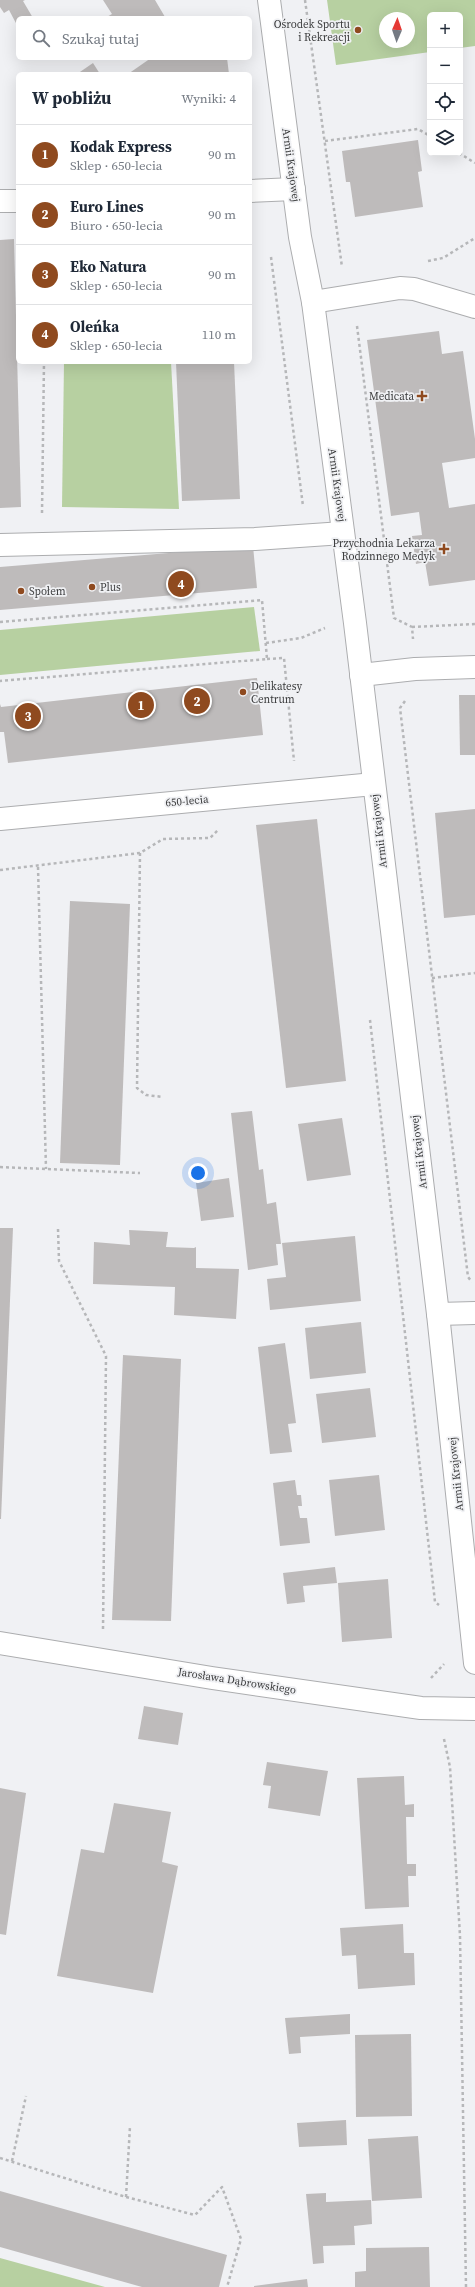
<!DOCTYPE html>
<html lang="pl">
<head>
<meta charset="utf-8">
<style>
	:root { --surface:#fff; --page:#f2f2f3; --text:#1f2937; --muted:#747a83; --line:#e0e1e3; --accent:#8f4a1f }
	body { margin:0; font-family:"Source Serif 4",serif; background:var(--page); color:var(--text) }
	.controls { position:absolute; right:12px; top:12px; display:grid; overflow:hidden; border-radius:6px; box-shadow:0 4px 16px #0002 }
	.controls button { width:36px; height:36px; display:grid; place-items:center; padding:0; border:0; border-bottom:1px solid var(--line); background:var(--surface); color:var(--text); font:20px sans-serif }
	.compass { position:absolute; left:379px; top:12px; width:36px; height:36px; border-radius:50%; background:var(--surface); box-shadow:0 4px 16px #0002; rotate:2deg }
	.you { position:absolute; left:198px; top:1173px; width:14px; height:14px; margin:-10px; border:3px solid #fff; border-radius:50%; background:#1a73e8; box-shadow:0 0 0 6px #1a73e833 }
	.badge { display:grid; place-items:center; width:26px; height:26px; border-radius:50%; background:var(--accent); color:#fff; font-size:13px; font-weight:700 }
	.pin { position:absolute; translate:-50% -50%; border:2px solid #fff; box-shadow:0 1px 4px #0006 }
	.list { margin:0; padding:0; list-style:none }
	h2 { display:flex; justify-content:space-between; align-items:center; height:52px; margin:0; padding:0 16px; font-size:17px }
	h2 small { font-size:13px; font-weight:400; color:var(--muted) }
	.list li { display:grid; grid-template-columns:26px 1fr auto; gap:12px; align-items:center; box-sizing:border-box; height:60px; padding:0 16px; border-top:1px solid var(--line) }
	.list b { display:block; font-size:15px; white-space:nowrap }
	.list p { margin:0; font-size:13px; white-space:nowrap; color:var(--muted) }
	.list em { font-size:13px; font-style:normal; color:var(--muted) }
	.icon { flex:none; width:22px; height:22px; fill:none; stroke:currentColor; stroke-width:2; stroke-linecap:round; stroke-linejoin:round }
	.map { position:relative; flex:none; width:475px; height:2287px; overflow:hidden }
	.search { position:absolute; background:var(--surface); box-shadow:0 4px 16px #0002; left:16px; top:16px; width:236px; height:44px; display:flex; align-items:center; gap:10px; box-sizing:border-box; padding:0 14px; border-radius:6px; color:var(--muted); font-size:15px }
	.panel { position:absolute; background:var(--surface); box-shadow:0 4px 16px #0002; left:16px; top:72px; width:236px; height:292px; border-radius:6px }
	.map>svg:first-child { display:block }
</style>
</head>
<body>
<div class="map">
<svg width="475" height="2287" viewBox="0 0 475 2287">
	<rect width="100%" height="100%" fill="#f0f1f4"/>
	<g fill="#b7d0a1" fill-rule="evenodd">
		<path d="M 327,0 L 475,0 L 475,46 L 460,48 L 460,15 L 430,15 L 430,52 L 336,65 ZM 385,18 L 409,18 L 409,42 L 385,42 Z"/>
		<polygon points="64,362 171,362 179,509 62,507"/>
		<polygon points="254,607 260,651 0,675 0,630"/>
		<polygon points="0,2258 105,2287 0,2287"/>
	</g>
	<g fill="#bebbbb">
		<polygon points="0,0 25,0 23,1 33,18 18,18 18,27 9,10 4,13 0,7"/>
		<polygon points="103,0 155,0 165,17 105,18 112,14"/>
		<polygon points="151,58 227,58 229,74 128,74"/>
		<polygon points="93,63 100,74 77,74"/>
		<polygon points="418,140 422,171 418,172 423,207 355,217 350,182 346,182 342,151"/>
		<polygon points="14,239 21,507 0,508 0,240"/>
		<polygon points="439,331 442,354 463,351 475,439 475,458 442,463 449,508 475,504 475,580 429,586 425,562 416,564 412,536 422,535 419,512 391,516 367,340"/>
		<polygon points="176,362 234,362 240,499 182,501"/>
		<polygon points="253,546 257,588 0,610 0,567"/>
		<polygon points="257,678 263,735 8,763 4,732 0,732 0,704 1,707"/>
		<polygon points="459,695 475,695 475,755 460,755"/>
		<polygon points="475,809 475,915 444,918 435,813"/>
		<polygon points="317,819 346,1081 286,1088 256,825"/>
		<polygon points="70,901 130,904 120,1165 60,1163"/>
		<polygon points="252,1111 259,1170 263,1169 267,1204 276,1202 281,1244 276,1244 278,1265 248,1270 231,1113"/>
		<polygon points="342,1118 351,1175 307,1181 298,1124"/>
		<polygon points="229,1178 234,1217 201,1221 196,1183"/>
		<polygon points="0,1228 13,1228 1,1519 0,1519"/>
		<polygon points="129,1230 168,1232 166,1247 194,1248 196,1247 196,1268 239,1269 236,1319 174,1315 175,1287 93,1284 94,1242 130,1245"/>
		<polygon points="355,1236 361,1301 270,1310 267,1279 286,1277 282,1243"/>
		<polygon points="361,1322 366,1373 310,1379 305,1328"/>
		<polygon points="285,1343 296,1423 288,1424 292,1452 270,1454 258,1347"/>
		<polygon points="123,1355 181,1359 171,1621 112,1620"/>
		<polygon points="370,1388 376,1437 322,1443 316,1394"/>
		<polygon points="379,1475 385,1530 335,1536 329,1480"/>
		<polygon points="295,1480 297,1495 301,1495 302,1506 298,1506 300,1518 307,1518 310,1543 280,1546 273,1483"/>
		<polygon points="335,1567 337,1583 303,1586 305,1602 287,1604 283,1573"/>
		<polygon points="388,1579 392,1638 342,1642 338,1583"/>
		<polygon points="144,1706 183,1713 178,1745 138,1739"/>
		<polygon points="267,1762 328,1771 320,1816 268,1808 271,1786 263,1785"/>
		<polygon points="404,1776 405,1805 414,1804 414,1817 406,1817 407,1864 416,1864 416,1876 408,1876 409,1907 365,1909 357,1778"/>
		<polygon points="0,1788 26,1793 6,1935 0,1934"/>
		<polygon points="114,1803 171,1812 162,1862 178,1866 153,1993 57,1976 81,1849 104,1853"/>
		<polygon points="403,1924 404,1953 414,1953 415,1985 358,1989 356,1955 342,1956 340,1928"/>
		<polygon points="350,2014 350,2034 300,2037 301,2053 289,2054 285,2018"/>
		<polygon points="411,2034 412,2116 356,2117 355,2035"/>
		<polygon points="346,2120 347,2145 299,2147 297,2123"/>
		<polygon points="418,2136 422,2198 372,2201 368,2139"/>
		<polygon points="0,2191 227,2255 219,2287 142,2287 0,2247"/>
		<polygon points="326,2193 326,2202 371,2200 372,2224 354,2226 355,2245 323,2246 324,2263 313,2264 306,2194"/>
		<polygon points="429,2247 430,2287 355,2287 355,2272 366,2271 366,2248"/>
		<polygon points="307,2279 308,2287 254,2287 254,2286"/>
	</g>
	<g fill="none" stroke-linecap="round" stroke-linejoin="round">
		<g stroke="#acadaf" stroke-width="24">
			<g id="street">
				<polyline points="269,0 300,237 313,302 355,623 438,1314 475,1663"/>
				<polyline points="250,191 294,189"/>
				<polyline points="0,201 18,201"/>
				<polyline points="313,302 400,288 414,289 475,307"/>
				<polyline points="0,545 255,539 343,533"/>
				<polyline points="361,675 415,669 475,667"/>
				<polyline points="0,819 374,784"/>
				<polyline points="438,1314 475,1313"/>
				<polyline points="0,1643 212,1678 421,1708 475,1709"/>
			</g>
		</g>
		<g stroke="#b6b7b9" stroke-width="2.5" stroke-dasharray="3 3" stroke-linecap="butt">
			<polyline points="305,0 342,267"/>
			<polyline points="325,141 418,129 430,136"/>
			<polyline points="459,153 475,163"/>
			<polyline points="271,257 303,506"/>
			<polyline points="428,261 443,258 475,238"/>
			<polyline points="357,326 394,618 412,627 413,639"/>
			<polyline points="42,513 44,362"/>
			<polyline points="0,622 262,600 267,659 0,681"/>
			<polyline points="412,627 475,624"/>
			<polyline points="266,643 301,638 325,628"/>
			<polyline points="267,659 284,658 294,761"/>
			<polyline points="405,701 400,708 468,1277 472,1282"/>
			<polyline points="140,853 137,1088 146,1095 163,1097"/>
			<polyline points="38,867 46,1169"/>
			<polyline points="0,870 140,853 163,839 210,838 219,829"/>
			<polyline points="432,978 475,973"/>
			<polyline points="370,1020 435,1602 439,1605"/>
			<polyline points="0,1167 140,1173"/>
			<polyline points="58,1229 59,1261 106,1356 103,1630"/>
			<polyline points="431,1678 444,1664"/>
			<polyline points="444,1739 450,1767 460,1936 466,2287"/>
			<polyline points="0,2158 126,2197 195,2215 222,2187 241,2239 227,2287"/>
			<polyline points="12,2161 26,2096"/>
			<polyline points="126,2197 130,2126"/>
		</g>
		<use href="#street" stroke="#fff" stroke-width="22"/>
	</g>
	<g fill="#8f4a1f" stroke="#f0f1f4" stroke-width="1.5">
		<circle cx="358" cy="30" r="4"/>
		<path d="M420 390h4v4h4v4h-4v4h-4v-4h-4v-4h4z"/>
		<path d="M442 543h4v4h4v4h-4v4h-4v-4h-4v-4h4z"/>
		<circle cx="92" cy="587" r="4"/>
		<circle cx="21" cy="591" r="4"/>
		<circle cx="243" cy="692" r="4"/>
	</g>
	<g text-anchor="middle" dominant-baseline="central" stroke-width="3.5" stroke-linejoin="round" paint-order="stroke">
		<g font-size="11" fill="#3c3d3e" stroke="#f0f1f4" text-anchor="end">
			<text x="350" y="24">Ośrodek Sportu<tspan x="350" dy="13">i Rekreacji</tspan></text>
			<text x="414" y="396">Medicata</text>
			<text x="435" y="543">Przychodnia Lekarza<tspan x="435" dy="13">Rodzinnego Medyk</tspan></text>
			<text x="100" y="587" text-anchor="start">Plus</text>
			<text x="29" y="591" text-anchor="start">Społem</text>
			<text x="251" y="686" text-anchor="start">Delikatesy<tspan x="251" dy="13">Centrum</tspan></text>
		</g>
		<g font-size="11" fill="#3c3d3e" stroke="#f0f1f4">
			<text transform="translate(291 165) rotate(82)">Armii Krajowej</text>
			<text transform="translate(337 485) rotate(82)">Armii Krajowej</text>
			<text transform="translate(187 801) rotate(-5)">650-lecia</text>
			<text transform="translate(379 831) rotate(-97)">Armii Krajowej</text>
			<text transform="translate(419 1152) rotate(-97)">Armii Krajowej</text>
			<text transform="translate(456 1474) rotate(-96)">Armii Krajowej</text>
			<text transform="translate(237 1681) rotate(9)">Jarosława Dąbrowskiego</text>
		</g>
	</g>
</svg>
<div class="controls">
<button>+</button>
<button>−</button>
<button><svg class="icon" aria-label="locate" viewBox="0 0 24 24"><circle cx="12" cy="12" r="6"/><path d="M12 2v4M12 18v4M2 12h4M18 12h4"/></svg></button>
<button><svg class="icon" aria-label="layers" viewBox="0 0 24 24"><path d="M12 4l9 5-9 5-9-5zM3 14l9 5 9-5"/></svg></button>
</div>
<svg class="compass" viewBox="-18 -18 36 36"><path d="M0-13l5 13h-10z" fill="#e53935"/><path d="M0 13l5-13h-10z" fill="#747a83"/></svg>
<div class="you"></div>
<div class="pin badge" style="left:141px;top:705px">1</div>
<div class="pin badge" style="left:197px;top:701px">2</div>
<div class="pin badge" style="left:28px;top:716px">3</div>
<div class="pin badge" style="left:181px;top:584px">4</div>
<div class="search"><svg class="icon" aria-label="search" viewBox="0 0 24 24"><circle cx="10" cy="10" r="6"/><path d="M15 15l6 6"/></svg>Szukaj tutaj</div>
<section class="panel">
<h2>W pobliżu<small>Wyniki: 4</small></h2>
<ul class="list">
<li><span class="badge">1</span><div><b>Kodak Express</b><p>Sklep · 650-lecia</p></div><em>90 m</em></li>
<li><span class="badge">2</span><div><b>Euro Lines</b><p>Biuro · 650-lecia</p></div><em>90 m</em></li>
<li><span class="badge">3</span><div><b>Eko Natura</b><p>Sklep · 650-lecia</p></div><em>90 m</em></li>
<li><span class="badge">4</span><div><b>Oleńka</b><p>Sklep · 650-lecia</p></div><em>110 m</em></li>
</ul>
</section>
</div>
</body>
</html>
